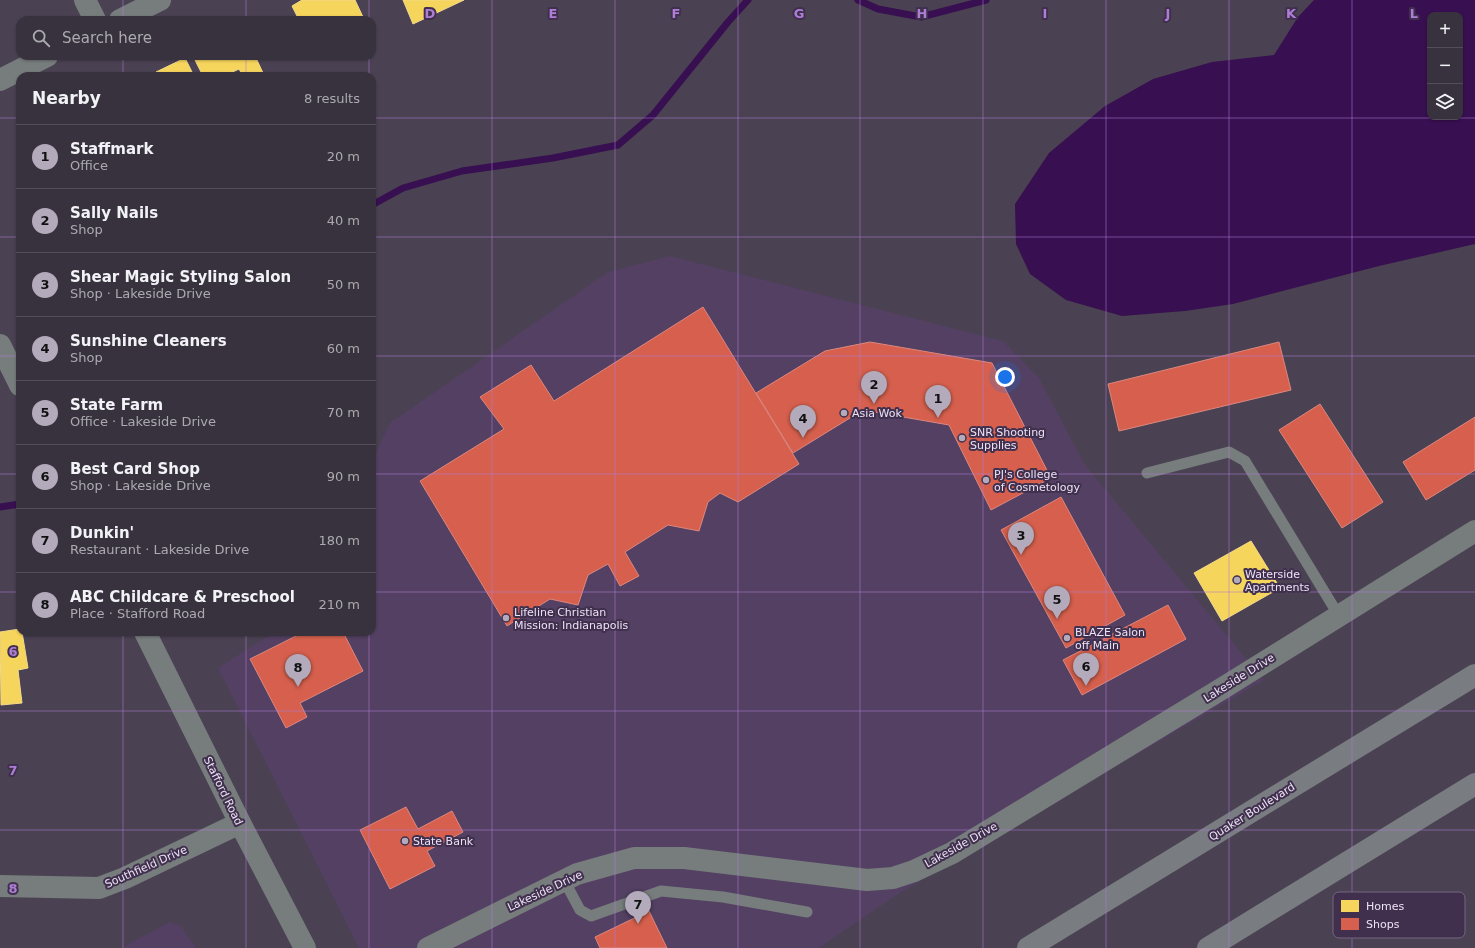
<!DOCTYPE html>
<html lang="en">
<head>
<meta charset="utf-8">
<style>
	:root { --surface:#38323e; --page:#433e49; --text:#f1f3f6; --muted:#abaab0; --line:#524d58; --accent:#b3aabc }
	body { margin:0; font-family:"DejaVu Sans",sans-serif; background:var(--page); color:var(--text) }
	.controls { position:absolute; right:12px; top:12px; display:grid; overflow:hidden; border-radius:8px; box-shadow:0 1px 3px #0004 }
	.controls button { width:36px; height:36px; display:grid; place-items:center; padding:0; border:0; border-bottom:1px solid var(--line); background:var(--surface); color:var(--text); font:20px sans-serif }
	.you { position:absolute; left:1005px; top:377px; width:14px; height:14px; margin:-10px; border:3px solid #fff; border-radius:50%; background:#1a73e8; box-shadow:0 0 0 6px #1a73e833 }
	.badge { display:grid; place-items:center; width:26px; height:26px; border-radius:50%; background:var(--accent); color:#111; font-size:13px; font-weight:700 }
	.pin { position:absolute; translate:-50% -33px; filter:drop-shadow(0 1px 2px #0008) }
	.pin::after { content:''; position:absolute; top:21px; width:14px; height:12px; background:inherit; clip-path:polygon(0 0,100% 0,50% 100%) }
	.list { margin:0; padding:0; list-style:none }
	h2 { display:flex; justify-content:space-between; align-items:center; height:52px; margin:0; padding:0 16px; font-size:17px }
	h2 small { font-size:13px; font-weight:400; color:var(--muted) }
	.list li { display:grid; grid-template-columns:26px 1fr auto; gap:12px; align-items:center; box-sizing:border-box; height:64px; padding:0 16px; border-top:1px solid var(--line) }
	.list b { display:block; font-size:15px; white-space:nowrap }
	.list p { margin:0; font-size:13px; white-space:nowrap; color:var(--muted) }
	.list em { font-size:13px; font-style:normal; color:var(--muted) }
	.icon { flex:none; width:22px; height:22px; fill:none; stroke:currentColor; stroke-width:2; stroke-linecap:round; stroke-linejoin:round }
	.map { position:relative; flex:none; width:1475px; height:948px; overflow:hidden }
	.search { position:absolute; background:var(--surface); box-shadow:0 1px 3px #0004; left:16px; top:16px; width:360px; height:44px; display:flex; align-items:center; gap:10px; box-sizing:border-box; padding:0 14px; border-radius:12px; color:var(--muted); font-size:15px }
	.panel { position:absolute; background:var(--surface); box-shadow:0 1px 3px #0004; left:16px; top:72px; width:360px; height:564px; border-radius:12px }
	.map>svg:first-child { display:block }
</style>
</head>
<body>
<div class="map">
<svg width="1475" height="948" viewBox="0 0 1475 948">
	<rect width="100%" height="100%" fill="#4a4252"/>
	<g fill="#534062">
		<polygon points="670,256 1003,341 1039,378 1085,465 1264,680 898,894 819,948 359,948 218,668 274,632 372,632 372,461 390,423 608,272"/>
		<polygon points="170,922 181,926 196,948 121,948"/>
	</g>
	<path fill="#380f50" fill-rule="evenodd" d="M 1314,0 L 1475,0 L 1475,244 L 1379,266 L 1233,304 L 1185,311 L 1122,316 L 1066,300 L 1030,274 L 1016,244 L 1015,204 L 1049,153 L 1105,106 L 1153,79 L 1212,62 L 1274,55 L 1298,17 ZM 1430,15 L 1460,15 L 1460,117 L 1430,117 Z"/>
	<g fill="#f6d55c" stroke="#f3d98a">
		<polygon points="302,0 355,0 363,17 356,20 299,20 292,6"/>
		<polygon points="403,0 464,0 413,24"/>
		<polygon points="193,56 261,56 256,58 263,73 257,76 243,76 239,69 224,76 203,76"/>
		<polygon points="185,58 194,76 158,76 156,72"/>
		<polygon points="1251,541 1280,588 1222,621 1194,573"/>
		<polygon points="20,629 20,632 22,632 28,668 18,670 22,703 1,705 0,632"/>
	</g>
	<g fill="#d6604d" stroke="#dd877f">
		<polygon points="703,307 799,464 738,502 720,493 708,502 699,531 668,525 625,552 639,576 620,586 608,564 588,575 578,605 550,599 507,626 420,481 504,429 480,397 531,365 554,401"/>
		<polygon points="870,342 992,363 1051,478 991,510 949,425 863,410 793,453 756,393 825,351"/>
		<polygon points="1279,342 1291,390 1119,431 1108,384"/>
		<polygon points="1320,404 1383,502 1342,528 1279,430"/>
		<polygon points="1475,417 1475,470 1426,500 1403,462"/>
		<polygon points="1061,497 1125,615 1066,648 1001,530"/>
		<polygon points="1168,605 1186,639 1082,695 1063,660"/>
		<polygon points="304,632 343,632 363,671 300,703 307,717 286,728 250,659"/>
		<polygon points="406,807 418,829 452,811 463,832 427,851 435,866 390,889 360,830"/>
		<polygon points="649,911 667,948 600,948 595,937"/>
	</g>
	<g fill="none" stroke-linecap="round" stroke-linejoin="round">
		<g stroke="#380f50" stroke-width="7">
			<polyline points="858,0 878,9 921,17 986,0"/>
			<polyline points="372,205 403,188 462,171 553,158 618,145 653,115 728,22 748,0"/>
			<polyline points="0,507 20,504"/>
		</g>
		<g stroke="#777c7d" stroke-width="11">
			<polyline points="1147,473 1229,452 1245,461 1339,616"/>
			<polyline points="564,880 580,910 591,916 661,891 723,897 807,912"/>
		</g>
		<g stroke="#777c7d" stroke-width="22">
			<polyline points="85,0 95,20"/>
			<polyline points="120,20 160,0"/>
			<polyline points="0,80 47,56"/>
			<polyline points="0,886 99,888 125,878 240,823"/>
			<polyline points="428,948 577,874 634,858 684,858 867,880 893,878 914,871 952,853 1223,688 1475,531"/>
		</g>
		<g stroke="#777c7d" stroke-width="22">
			<polyline points="0,345 20,385"/>
			<polyline points="145,632 240,823 305,948"/>
		</g>
		<g stroke="#797c81" stroke-width="22">
			<polyline points="1028,948 1475,675"/>
			<polyline points="1208,948 1475,784"/>
		</g>
	</g>
	<path fill="none" stroke="#ae7ed7" stroke-width="1" stroke-opacity="0.55" d="M 123,0 L 123,20M 246,0 L 246,20M 369,0 L 369,20M 492,0 L 492,948M 615,0 L 615,948M 738,0 L 738,948M 860,0 L 860,948M 983,0 L 983,948M 1106,0 L 1106,948M 1229,0 L 1229,948M 1352,0 L 1352,948M 123,56 L 123,76M 246,56 L 246,76M 369,56 L 369,76M 0,118 L 20,118M 372,118 L 1475,118M 0,237 L 20,237M 372,237 L 1475,237M 0,356 L 20,356M 372,356 L 1475,356M 0,474 L 20,474M 372,474 L 1475,474M 0,592 L 20,592M 372,592 L 1475,592M 123,632 L 123,948M 246,632 L 246,948M 369,632 L 369,948M 0,711 L 1475,711M 0,830 L 1475,830"/>
	<g fill="#b3aabc" stroke="#40304e" stroke-width="1.5">
		<circle cx="844" cy="413" r="4"/>
		<circle cx="962" cy="438" r="4"/>
		<circle cx="986" cy="480" r="4"/>
		<circle cx="1237" cy="580" r="4"/>
		<circle cx="506" cy="618" r="4"/>
		<circle cx="1067" cy="638" r="4"/>
		<circle cx="405" cy="841" r="4"/>
	</g>
	<g text-anchor="middle" dominant-baseline="central" stroke-width="4" stroke-linejoin="round" paint-order="stroke">
		<g font-size="11" fill="#ece2f5" stroke="#40304e" text-anchor="start">
			<text x="852" y="413">Asia Wok</text>
			<text x="970" y="432">SNR Shooting<tspan x="970" dy="13">Supplies</tspan></text>
			<text x="994" y="474">PJ's College<tspan x="994" dy="13">of Cosmetology</tspan></text>
			<text x="1245" y="574">Waterside<tspan x="1245" dy="13">Apartments</tspan></text>
			<text x="514" y="612">Lifeline Christian<tspan x="514" dy="13">Mission: Indianapolis</tspan></text>
			<text x="1075" y="632">BLAZE Salon<tspan x="1075" dy="13">off Main</tspan></text>
			<text x="413" y="841">State Bank</text>
		</g>
		<g font-size="11" fill="#ece2f5" stroke="#40304e">
			<text transform="translate(1239 678) rotate(-32)">Lakeside Drive</text>
			<text transform="translate(223 791) rotate(64)">Stafford Road</text>
			<text transform="translate(1252 812) rotate(-32)">Quaker Boulevard</text>
			<text transform="translate(961 845) rotate(-29)">Lakeside Drive</text>
			<text transform="translate(146 867) rotate(-24)">Southfield Drive</text>
			<text transform="translate(545 891) rotate(-25)">Lakeside Drive</text>
		</g>
	</g>
	<rect x="1333" y="892" width="132" height="46" rx="6" fill="#40304e" stroke="#746580" stroke-width="1"/>
	<rect x="1341" y="900" width="18" height="12" fill="#f6d55c"/>
	<rect x="1341" y="918" width="18" height="12" fill="#d6604d"/>
	<g font-size="11" fill="#ece2f5">
		<text x="1366" y="910">Homes</text>
		<text x="1366" y="928">Shops</text>
	</g>
	<g font-size="13" text-anchor="middle" font-weight="bold" fill="#ae7ed7" stroke="#40304e" stroke-width="4" stroke-linejoin="round" paint-order="stroke">
		<text x="430" y="18">D</text>
		<text x="553" y="18">E</text>
		<text x="676" y="18">F</text>
		<text x="799" y="18">G</text>
		<text x="922" y="18">H</text>
		<text x="1045" y="18">I</text>
		<text x="1168" y="18">J</text>
		<text x="1291" y="18">K</text>
		<text x="1414" y="18">L</text>
		<text x="13" y="656">6</text>
		<text x="13" y="775">7</text>
		<text x="13" y="893">8</text>
	</g>
</svg>
<div class="controls">
<button>+</button>
<button>−</button>
<button><svg class="icon" aria-label="layers" viewBox="0 0 24 24"><path d="M12 4l9 5-9 5-9-5zM3 14l9 5 9-5"/></svg></button>
</div>
<div class="you"></div>
<div class="pin badge" style="left:938px;top:418px">1</div>
<div class="pin badge" style="left:874px;top:404px">2</div>
<div class="pin badge" style="left:1021px;top:555px">3</div>
<div class="pin badge" style="left:803px;top:438px">4</div>
<div class="pin badge" style="left:1057px;top:619px">5</div>
<div class="pin badge" style="left:1086px;top:686px">6</div>
<div class="pin badge" style="left:638px;top:924px">7</div>
<div class="pin badge" style="left:298px;top:687px">8</div>
<div class="search"><svg class="icon" aria-label="search" viewBox="0 0 24 24"><circle cx="10" cy="10" r="6"/><path d="M15 15l6 6"/></svg>Search here</div>
<section class="panel">
<h2>Nearby<small>8 results</small></h2>
<ul class="list">
<li><span class="badge">1</span><div><b>Staffmark</b><p>Office</p></div><em>20 m</em></li>
<li><span class="badge">2</span><div><b>Sally Nails</b><p>Shop</p></div><em>40 m</em></li>
<li><span class="badge">3</span><div><b>Shear Magic Styling Salon</b><p>Shop · Lakeside Drive</p></div><em>50 m</em></li>
<li><span class="badge">4</span><div><b>Sunshine Cleaners</b><p>Shop</p></div><em>60 m</em></li>
<li><span class="badge">5</span><div><b>State Farm</b><p>Office · Lakeside Drive</p></div><em>70 m</em></li>
<li><span class="badge">6</span><div><b>Best Card Shop</b><p>Shop · Lakeside Drive</p></div><em>90 m</em></li>
<li><span class="badge">7</span><div><b>Dunkin'</b><p>Restaurant · Lakeside Drive</p></div><em>180 m</em></li>
<li><span class="badge">8</span><div><b>ABC Childcare &amp; Preschool</b><p>Place · Stafford Road</p></div><em>210 m</em></li>
</ul>
</section>
</div>
</body>
</html>
